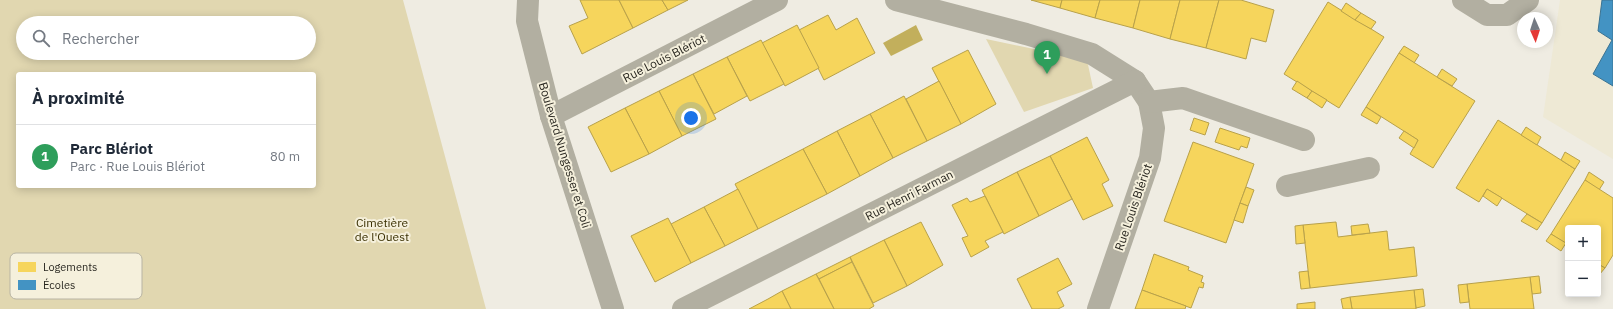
<!DOCTYPE html>
<html lang="fr">
<head>
<meta charset="utf-8">
<style>
	:root { --surface:#fff; --page:#f6f6f7; --text:#1f2937; --muted:#747a83; --line:#e0e1e3; --accent:#6e6c64 }
	body { margin:0; font-family:"IBM Plex Sans",sans-serif; background:var(--page); color:var(--text) }
	.controls { position:absolute; right:12px; bottom:12px; display:grid; overflow:hidden; border-radius:4px; box-shadow:0 2px 10px #0003 }
	.controls button { width:36px; height:36px; display:grid; place-items:center; padding:0; border:0; border-bottom:1px solid var(--line); background:var(--surface); color:var(--text); font:20px sans-serif }
	.compass { position:absolute; left:1517px; top:12px; width:36px; height:36px; border-radius:50%; background:var(--surface); box-shadow:0 2px 10px #0003; rotate:177deg }
	.you { position:absolute; left:691px; top:118px; width:14px; height:14px; margin:-10px; border:3px solid #fff; border-radius:50%; background:#1a73e8; box-shadow:0 0 0 6px #1a73e833 }
	.badge { display:grid; place-items:center; width:26px; height:26px; border-radius:50%; background:var(--accent); color:#fff; font-size:13px; font-weight:700 }
	.pin { position:absolute; translate:-50% -33px; filter:drop-shadow(0 1px 2px #0008) }
	.pin::after { content:''; position:absolute; top:21px; width:14px; height:12px; background:inherit; clip-path:polygon(0 0,100% 0,50% 100%) }
	.list { margin:0; padding:0; list-style:none }
	h2 { display:flex; justify-content:space-between; align-items:center; height:52px; margin:0; padding:0 16px; font-size:17px }
	h2 small { font-size:13px; font-weight:400; color:var(--muted) }
	.list li { display:grid; grid-template-columns:26px 1fr auto; gap:12px; align-items:center; box-sizing:border-box; height:64px; padding:0 16px; border-top:1px solid var(--line) }
	.list b { display:block; font-size:15px; white-space:nowrap }
	.list p { margin:0; font-size:13px; white-space:nowrap; color:var(--muted) }
	.list em { font-size:13px; font-style:normal; color:var(--muted) }
	.icon { flex:none; width:22px; height:22px; fill:none; stroke:currentColor; stroke-width:2; stroke-linecap:round; stroke-linejoin:round }
	.map { position:relative; flex:none; width:1613px; height:309px; overflow:hidden }
	.search { position:absolute; background:var(--surface); box-shadow:0 2px 10px #0003; left:16px; top:16px; width:300px; height:44px; display:flex; align-items:center; gap:10px; box-sizing:border-box; padding:0 14px; border-radius:22px; color:var(--muted); font-size:15px }
	.panel { position:absolute; background:var(--surface); box-shadow:0 2px 10px #0003; left:16px; top:72px; width:300px; height:116px; border-radius:4px }
	.map>svg:first-child { display:block }
</style>
</head>
<body>
<div class="map">
<svg width="1613" height="309" viewBox="0 0 1613 309">
	<rect width="100%" height="100%" fill="#efece2"/>
	<polygon fill="#eee9d5" points="1560,0 1613,0 1613,159 1543,117"/>
	<g fill="#e1d7b0" fill-rule="evenodd">
		<path d="M 0,0 L 403,0 L 486,309 L 0,309 ZM 23,23 L 309,23 L 309,53 L 23,53 ZM 18,74 L 314,74 L 314,186 L 18,186 Z"/>
		<polygon points="986,39 1087,60 1093,88 1024,112"/>
	</g>
	<polygon fill="#c2af5c" points="916,25 923,40 891,56 883,43"/>
	<g fill="#f6d55c" stroke="#b8a14a">
		<polygon points="580,0 619,0 633,28 582,54 569,26 588,18"/>
		<polygon points="619,0 662,0 668,10 633,28"/>
		<polygon points="662,0 688,0 668,10"/>
		<polygon points="1031,0 1062,0 1060,8"/>
		<polygon points="1062,0 1100,0 1095,18 1060,8"/>
		<polygon points="1100,0 1140,0 1133,28 1095,18"/>
		<polygon points="1140,0 1180,0 1170,39 1133,28"/>
		<polygon points="1180,0 1219,0 1206,48 1170,39"/>
		<polygon points="1219,0 1241,0 1274,10 1266,42 1251,38 1246,59 1206,48"/>
		<polygon points="1328,2 1384,37 1339,108 1284,74"/>
		<polygon points="1346,3 1361,13 1355,20 1341,11"/>
		<polygon points="1361,13 1376,22 1371,29 1355,20"/>
		<polygon points="828,15 836,30 857,18 875,53 824,80 799,30"/>
		<polygon points="797,25 819,68 785,86 762,43"/>
		<polygon points="761,40 784,84 750,101 727,57"/>
		<polygon points="1404,46 1419,55 1414,63 1399,53"/>
		<polygon points="968,50 996,104 961,124 932,68"/>
		<polygon points="1399,53 1475,101 1433,168 1410,154 1418,140 1366,107"/>
		<polygon points="727,57 747,96 714,114 693,74"/>
		<polygon points="1442,69 1457,79 1452,86 1437,77"/>
		<polygon points="693,74 716,119 682,136 659,91"/>
		<polygon points="939,81 961,124 927,141 906,99"/>
		<polygon points="1297,81 1312,91 1307,98 1292,89"/>
		<polygon points="659,91 682,136 649,154 625,108"/>
		<polygon points="1312,91 1327,100 1322,108 1307,98"/>
		<polygon points="904,96 927,141 893,158 870,114"/>
		<polygon points="1366,107 1381,117 1377,124 1361,115"/>
		<polygon points="625,108 649,154 611,172 588,127"/>
		<polygon points="870,114 893,158 860,176 837,131"/>
		<polygon points="1194,118 1209,123 1205,135 1190,130"/>
		<polygon points="1498,120 1575,169 1542,223 1487,189 1479,202 1456,188"/>
		<polygon points="1526,127 1541,137 1537,145 1521,135"/>
		<polygon points="1220,128 1250,138 1247,148 1241,146 1239,150 1215,142"/>
		<polygon points="837,131 860,176 827,194 803,149"/>
		<polygon points="1404,131 1418,140 1414,148 1399,138"/>
		<polygon points="1087,137 1109,180 1102,184 1113,206 1083,220 1050,156"/>
		<polygon points="1193,142 1254,164 1226,243 1164,221"/>
		<polygon points="803,149 827,194 758,229 735,184"/>
		<polygon points="1565,152 1580,161 1575,169 1561,160"/>
		<polygon points="1050,156 1072,199 1039,216 1017,172"/>
		<polygon points="1017,172 1039,216 1004,234 982,190"/>
		<polygon points="1589,172 1604,182 1599,190 1585,180"/>
		<polygon points="1585,180 1613,198 1613,255 1605,268 1598,264 1598,228 1568,228 1568,245 1551,234"/>
		<polygon points="1246,187 1254,190 1248,206 1240,203"/>
		<polygon points="738,189 758,229 725,246 704,207"/>
		<polygon points="1487,189 1502,198 1497,206 1483,196"/>
		<polygon points="985,196 1003,232 985,241 989,247 971,257 962,238 968,236 952,205 967,198 970,202"/>
		<polygon points="1240,203 1248,206 1243,223 1234,220"/>
		<polygon points="704,207 725,246 691,263 671,224"/>
		<polygon points="1527,214 1542,223 1537,230 1521,221"/>
		<polygon points="668,218 691,263 655,282 631,236"/>
		<polygon points="921,222 943,265 907,286 884,240"/>
		<polygon points="1336,222 1338,237 1387,231 1389,250 1414,247 1417,276 1310,288 1303,225"/>
		<polygon points="1368,224 1370,233 1352,235 1351,226"/>
		<polygon points="1303,225 1305,243 1296,244 1295,226"/>
		<polygon points="1551,234 1566,243 1561,251 1546,241"/>
		<polygon points="884,240 907,286 873,303 850,257"/>
		<polygon points="1154,254 1189,267 1188,270 1203,276 1201,282 1204,283 1203,288 1199,287 1191,308 1142,290"/>
		<polygon points="850,257 852,262 819,279 816,274"/>
		<polygon points="1058,258 1072,284 1057,292 1064,306 1058,309 1032,309 1017,279"/>
		<polygon points="852,262 874,306 869,309 834,309 819,279"/>
		<polygon points="1598,264 1605,268 1599,275 1598,274"/>
		<polygon points="1308,271 1310,288 1301,289 1299,272"/>
		<polygon points="816,274 834,309 791,309 782,291"/>
		<polygon points="1539,276 1541,293 1532,294 1530,277"/>
		<polygon points="1530,277 1534,309 1470,309 1467,284"/>
		<polygon points="1467,284 1469,302 1460,303 1458,285"/>
		<polygon points="1423,289 1425,306 1416,308 1414,290"/>
		<polygon points="1142,290 1186,306 1185,309 1135,309"/>
		<polygon points="1414,290 1416,309 1352,309 1350,297"/>
		<polygon points="782,291 791,309 749,309 768,299"/>
		<polygon points="1350,297 1352,309 1343,309 1341,299"/>
		<polygon points="1315,302 1315,309 1297,309 1297,304"/>
	</g>
	<polygon fill="#4393c3" stroke="#3b7392" points="1602,0 1613,0 1613,86 1593,74 1612,40 1598,31"/>
	<g fill="none" stroke-linecap="round" stroke-linejoin="round">
		<g stroke="#b2afa1" stroke-width="22">
			<polyline points="528,0 527,21 551,116 613,309"/>
			<polyline points="896,0 1026,34 1092,54 1135,81 1149,102 1154,128 1150,158 1098,309"/>
			<polyline points="1463,0 1487,15 1507,15 1528,0"/>
			<polyline points="1149,102 1183,98 1304,140"/>
			<polyline points="551,116 777,0"/>
			<polyline points="1287,186 1369,168"/>
			<polyline points="683,309 1135,81"/>
		</g>
	</g>
	<g text-anchor="middle" dominant-baseline="central" stroke-width="4" stroke-linejoin="round" paint-order="stroke">
		<g font-size="12" fill="#292720" stroke="#f5f0dc">
			<text transform="translate(664 58) rotate(-27)">Rue Louis Blériot</text>
			<text transform="translate(565 155) rotate(73)">Boulevard Nungesser et Coli</text>
			<text transform="translate(909 195) rotate(-27)">Rue Henri Farman</text>
			<text transform="translate(1133 207) rotate(-71)">Rue Louis Blériot</text>
		</g>
		<g font-size="12" fill="#392f00" stroke="#f5f0dc">
			<text x="382" y="222">Cimetière<tspan x="382" dy="14">de l'Ouest</tspan></text>
		</g>
	</g>
	<rect x="10" y="253" width="132" height="46" rx="6" fill="#f5f0dc" stroke="#b8b4a4" stroke-width="1"/>
	<rect x="18" y="262" width="18" height="10" fill="#f6d55c"/>
	<rect x="18" y="280" width="18" height="10" fill="#4393c3"/>
	<g font-size="11" fill="#292720">
		<text x="43" y="271">Logements</text>
		<text x="43" y="289">Écoles</text>
	</g>
</svg>
<div class="controls">
<button>+</button>
<button>−</button>
</div>
<svg class="compass" viewBox="-18 -18 36 36"><path d="M0-13l5 13h-10z" fill="#e53935"/><path d="M0 13l5-13h-10z" fill="#747a83"/></svg>
<div class="you"></div>
<div class="pin badge" style="left:1047px;top:74px;background:#2e9e5b">1</div>
<div class="search"><svg class="icon" aria-label="search" viewBox="0 0 24 24"><circle cx="10" cy="10" r="6"/><path d="M15 15l6 6"/></svg>Rechercher</div>
<section class="panel">
<h2>À proximité<small></small></h2>
<ul class="list">
<li><span class="badge" style="background:#2e9e5b">1</span><div><b>Parc Blériot</b><p>Parc · Rue Louis Blériot</p></div><em>80 m</em></li>
</ul>
</section>
</div>
</body>
</html>
